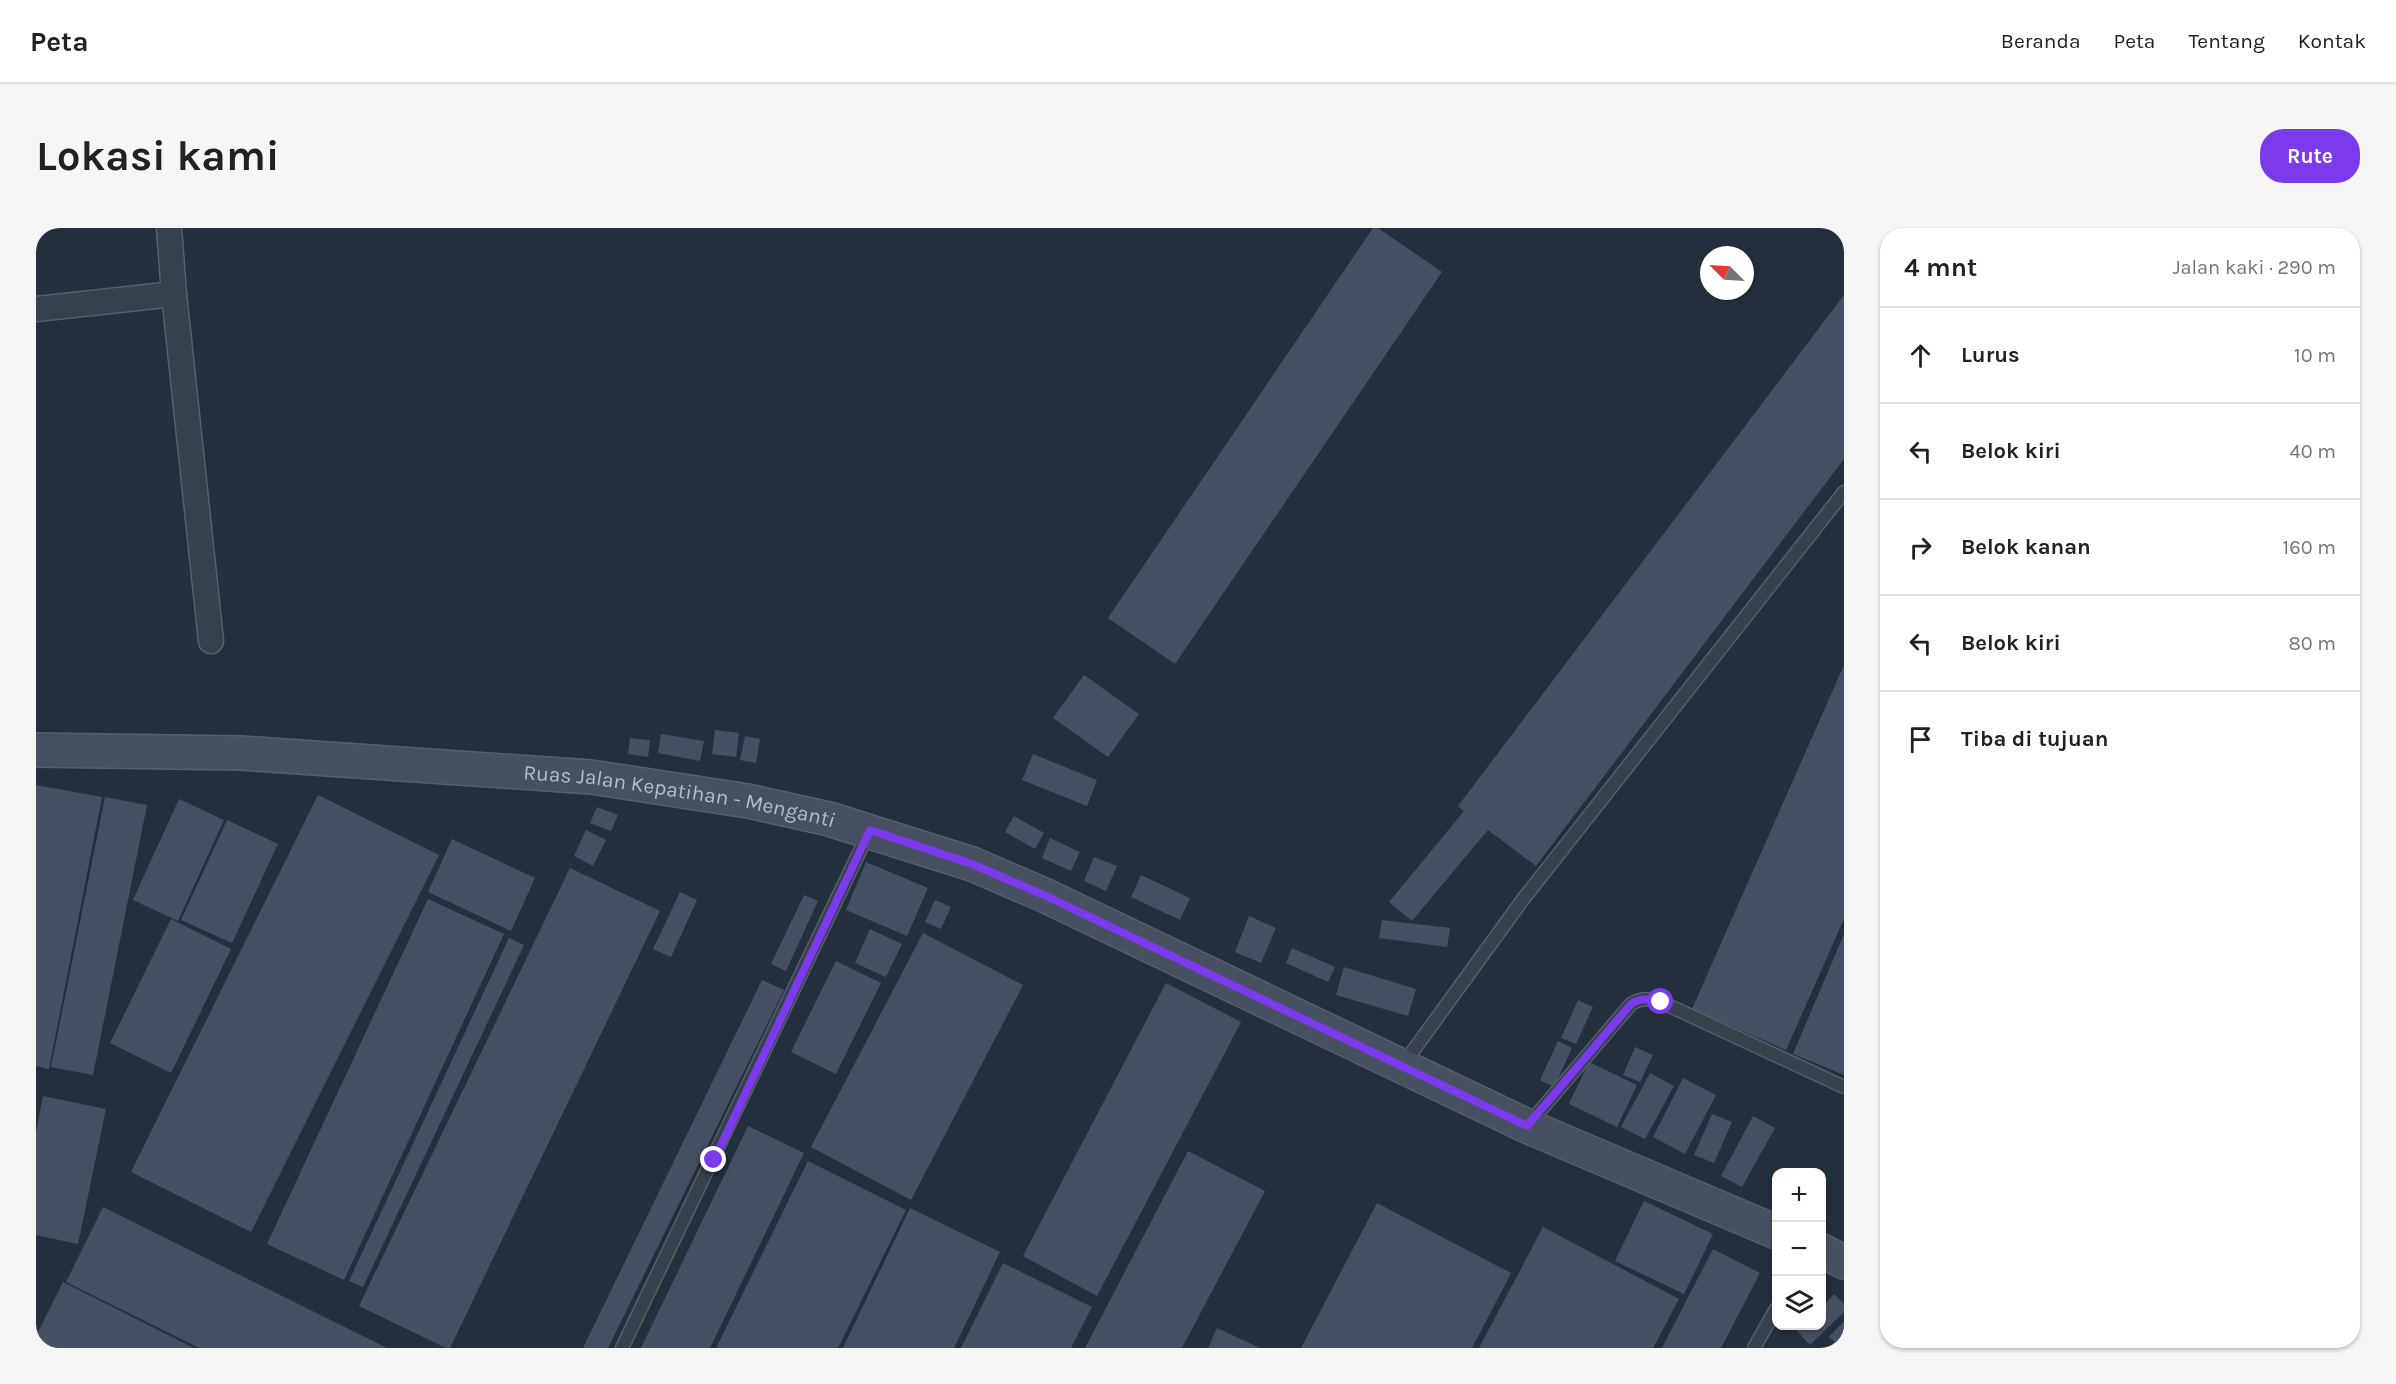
<!DOCTYPE html>
<html lang="id">
<head>
<meta charset="utf-8">
<style>
	:root { --surface:#fff; --page:#f6f6f6; --text:#202124; --muted:#757577; --line:#e0e0e0; --accent:#7c3aed }
	body { margin:0; font-family:Karla,sans-serif; background:var(--page); color:var(--text) }
	.controls { position:absolute; right:18px; bottom:18px; display:grid; overflow:hidden; border-radius:12px; box-shadow:0 2px 4px #0004 }
	.controls button { width:54px; height:54px; display:grid; place-items:center; padding:0; border:0; border-bottom:2px solid var(--line); background:var(--surface); color:var(--text); font:30px sans-serif }
	.compass { position:absolute; left:1664px; top:18px; width:54px; height:54px; border-radius:50%; background:var(--surface); box-shadow:0 2px 4px #0004; rotate:294deg }
	.stop { position:absolute; width:18px; height:18px; margin:-14px; border:4px solid #7c3aed; border-radius:50%; background:#fff }
	.stop.end { background:#7c3aed; border-color:#fff; box-shadow:0 2px 6px #0008 }
	.list { margin:0; padding:0; list-style:none }
	h2 { display:flex; justify-content:space-between; align-items:center; height:78px; margin:0; padding:0 24px; font-size:26px }
	h2 small { font-size:20px; font-weight:400; color:var(--muted) }
	.list li { display:grid; grid-template-columns:39px 1fr auto; gap:18px; align-items:center; box-sizing:border-box; height:96px; padding:0 24px; border-top:2px solid var(--line) }
	.list b { display:block; font-size:22px; white-space:nowrap }
	.list em { font-size:20px; font-style:normal; color:var(--muted) }
	.icon { flex:none; width:33px; height:33px; fill:none; stroke:currentColor; stroke-width:2; stroke-linecap:round; stroke-linejoin:round }
	.map { position:relative; flex:none; width:1808px; height:1120px; overflow:hidden; border-radius:24px }
	header { display:flex; align-items:center; gap:36px; box-sizing:border-box; height:84px; padding:0 30px; background:var(--surface); border-bottom:2px solid var(--line) }
	header strong { font-size:28px }
	nav { display:flex; gap:33px; margin-inline-start:auto; font-size:21px }
	.intro { display:flex; align-items:center; justify-content:space-between; box-sizing:border-box; height:144px; padding:0 36px }
	h1 { margin:0; font-size:42px }
	.button { padding:15px 27px; border-radius:24px; background:var(--accent); color:#fff; font-size:21px; font-weight:700 }
	main { display:flex; gap:36px; padding:0 36px }
	aside { flex:1; background:var(--surface); border-radius:24px; box-shadow:0 2px 4px #0004 }
	.map>svg:first-child { display:block }
</style>
</head>
<body>
<header>
<strong>Peta</strong>
<nav><a>Beranda</a><a>Peta</a><a>Tentang</a><a>Kontak</a></nav>
</header>
<div class="intro"><h1>Lokasi kami</h1><a class="button">Rute</a></div>
<main>
<div class="map">
<svg width="1808" height="1120" viewBox="0 0 1808 1120">
	<rect width="100%" height="100%" fill="#242f3e"/>
	<g fill="#455162">
		<polygon points="1337,0 1342,0 1406,44 1139,436 1072,390"/>
		<polygon points="1808,67 1808,231 1500,638 1452,602 1376,693 1353,674 1428,583 1422,578"/>
		<polygon points="1808,437 1808,691 1750,822 1656,781"/>
		<polygon points="1048,447 1103,486 1072,529 1017,490"/>
		<polygon points="679,502 703,505 700,529 676,526"/>
		<polygon points="625,506 668,513 664,533 622,525"/>
		<polygon points="709,508 724,511 720,535 704,532"/>
		<polygon points="594,510 614,512 612,529 592,526"/>
		<polygon points="997,526 1061,552 1051,578 986,552"/>
		<polygon points="0,557 66,569 13,841 0,838"/>
		<polygon points="282,567 403,627 215,1004 95,944"/>
		<polygon points="69,569 111,577 57,847 15,839"/>
		<polygon points="143,571 188,592 142,693 97,672"/>
		<polygon points="561,579 582,587 575,603 554,595"/>
		<polygon points="978,588 1008,605 999,621 969,604"/>
		<polygon points="191,592 242,616 196,715 145,692"/>
		<polygon points="550,602 570,612 557,638 538,628"/>
		<polygon points="1014,610 1044,624 1035,643 1006,630"/>
		<polygon points="416,611 499,650 475,703 392,664"/>
		<polygon points="1058,629 1081,638 1070,663 1048,653"/>
		<polygon points="830,634 892,660 871,708 810,682"/>
		<polygon points="534,640 624,683 414,1120 410,1120 323,1078"/>
		<polygon points="1105,647 1154,670 1144,692 1095,669"/>
		<polygon points="644,664 661,672 635,729 617,721"/>
		<polygon points="768,667 782,673 750,743 735,736"/>
		<polygon points="392,671 468,706 308,1052 231,1016"/>
		<polygon points="899,672 915,679 905,701 889,694"/>
		<polygon points="1213,688 1240,700 1225,735 1199,724"/>
		<polygon points="135,691 195,721 135,845 74,815"/>
		<polygon points="1346,692 1414,700 1411,719 1343,710"/>
		<polygon points="834,701 866,716 850,749 819,735"/>
		<polygon points="887,705 987,757 875,972 775,919"/>
		<polygon points="1808,706 1808,847 1757,826"/>
		<polygon points="473,710 488,717 327,1059 313,1053"/>
		<polygon points="1256,720 1299,739 1292,754 1250,735"/>
		<polygon points="800,733 845,755 800,846 755,824"/>
		<polygon points="1308,739 1380,761 1372,788 1300,767"/>
		<polygon points="726,752 748,762 572,1120 547,1120"/>
		<polygon points="1130,755 1205,794 1061,1068 987,1028"/>
		<polygon points="1542,772 1557,779 1540,816 1525,810"/>
		<polygon points="1522,813 1536,820 1518,859 1504,852"/>
		<polygon points="1599,819 1617,827 1604,854 1587,847"/>
		<polygon points="1553,834 1601,857 1581,899 1533,876"/>
		<polygon points="1614,845 1638,858 1609,911 1585,899"/>
		<polygon points="1647,850 1680,867 1649,926 1617,909"/>
		<polygon points="7,868 70,881 42,1016 0,1007 0,904"/>
		<polygon points="1676,886 1696,894 1678,935 1658,927"/>
		<polygon points="1717,888 1739,900 1706,959 1685,948"/>
		<polygon points="712,898 768,925 674,1120 605,1120"/>
		<polygon points="1152,923 1229,963 1146,1120 1049,1120"/>
		<polygon points="772,933 870,982 802,1120 680,1120"/>
		<polygon points="1608,973 1677,1006 1648,1066 1579,1033"/>
		<polygon points="1341,975 1475,1045 1436,1120 1265,1120"/>
		<polygon points="67,979 351,1120 163,1120 30,1054"/>
		<polygon points="874,980 964,1024 918,1120 807,1120"/>
		<polygon points="1507,999 1643,1071 1617,1120 1443,1120"/>
		<polygon points="1677,1021 1724,1045 1685,1120 1626,1120"/>
		<polygon points="967,1035 1056,1079 1035,1120 925,1120"/>
		<polygon points="27,1054 158,1120 0,1120 0,1108"/>
		<polygon points="1798,1066 1808,1076 1808,1084 1774,1117 1761,1103 1766,1098 1786,1098 1786,1079"/>
		<polygon points="1808,1093 1808,1117 1805,1119 1793,1109"/>
		<polygon points="1181,1100 1224,1120 1172,1120"/>
	</g>
	<g fill="none" stroke-linecap="round" stroke-linejoin="round">
		<g stroke="#565f6c" stroke-width="15">
			<g id="service">
				<polyline points="1366,838 1488,670 1808,264"/>
				<path d="M 1492,897 L 1595,776 C 1606,769 1613,771 1625,774 L 1808,859"/>
				<polyline points="586,1120 833,604"/>
				<polyline points="1718,1120 1740,1081"/>
			</g>
		</g>
		<g stroke="#565f6c" stroke-width="27">
			<g id="minor">
				<polyline points="133,0 138,66"/>
				<polyline points="0,81 138,66 175,413"/>
			</g>
		</g>
		<g stroke="#565f6c" stroke-width="36">
			<g id="secondary">
				<path id="s1" d="M 0,522 L 205,525 L 555,549 L 712,573 L 793,591 L 936,636 L 1008,667 L 1491,898 L 1740,1004"/>
				<polyline points="1786,1023 1808,1034"/>
			</g>
		</g>
		<use href="#service" stroke="#38414e" stroke-width="12"/>
		<use href="#minor" stroke="#38414e" stroke-width="24"/>
		<use href="#secondary" stroke="#465061" stroke-width="33"/>
	</g>
	<g fill="none" stroke-linecap="round" stroke-linejoin="round">
		<path stroke="#7c3aed" stroke-width="8" d="M 678,932 L 834,602 L 936,636 L 1008,667 L 1491,898 L 1595,776 C 1606,769 1613,771 1625,774"/>
	</g>
	<g text-anchor="middle" dominant-baseline="central" stroke-width="4.5" stroke-linejoin="round" paint-order="stroke">
		<g font-size="21" fill="#b4bcc9" stroke="#1d2633">
			<text stroke="none"><textPath href="#s1" startOffset="646">Ruas Jalan Kepatihan - Menganti</textPath></text>
		</g>
	</g>
</svg>
<div class="controls">
<button>+</button>
<button>−</button>
<button><svg class="icon" aria-label="layers" viewBox="0 0 24 24"><path d="M12 4l9 5-9 5-9-5zM3 14l9 5 9-5"/></svg></button>
</div>
<svg class="compass" viewBox="-18 -18 36 36"><path d="M0-13l5 13h-10z" fill="#e53935"/><path d="M0 13l5-13h-10z" fill="#757577"/></svg>
<div class="stop" style="left:1625px;top:774px"></div>
<div class="stop end" style="left:678px;top:932px"></div>
</div>
<aside>
<h2>4 mnt<small>Jalan kaki · 290 m</small></h2>
<ul class="list">
<li><svg class="icon" aria-label="ahead" viewBox="0 0 24 24"><path d="M12 20V5M6 11l6-6 6 6"/></svg><div><b>Lurus</b></div><em>10 m</em></li>
<li><svg class="icon" aria-label="left" viewBox="0 0 24 24"><path d="M17 20v-9H6M10 6l-5 5 5 5"/></svg><div><b>Belok kiri</b></div><em>40 m</em></li>
<li><svg class="icon" aria-label="right" viewBox="0 0 24 24"><path d="M7 20v-9h11M14 6l5 5-5 5"/></svg><div><b>Belok kanan</b></div><em>160 m</em></li>
<li><svg class="icon" aria-label="left" viewBox="0 0 24 24"><path d="M17 20v-9H6M10 6l-5 5 5 5"/></svg><div><b>Belok kiri</b></div><em>80 m</em></li>
<li><svg class="icon" aria-label="arrive" viewBox="0 0 24 24"><path d="M6 21V4h12l-3 4 3 4H6"/></svg><div><b>Tiba di tujuan</b></div></li>
</ul>
</aside>
</main>
</body>
</html>
